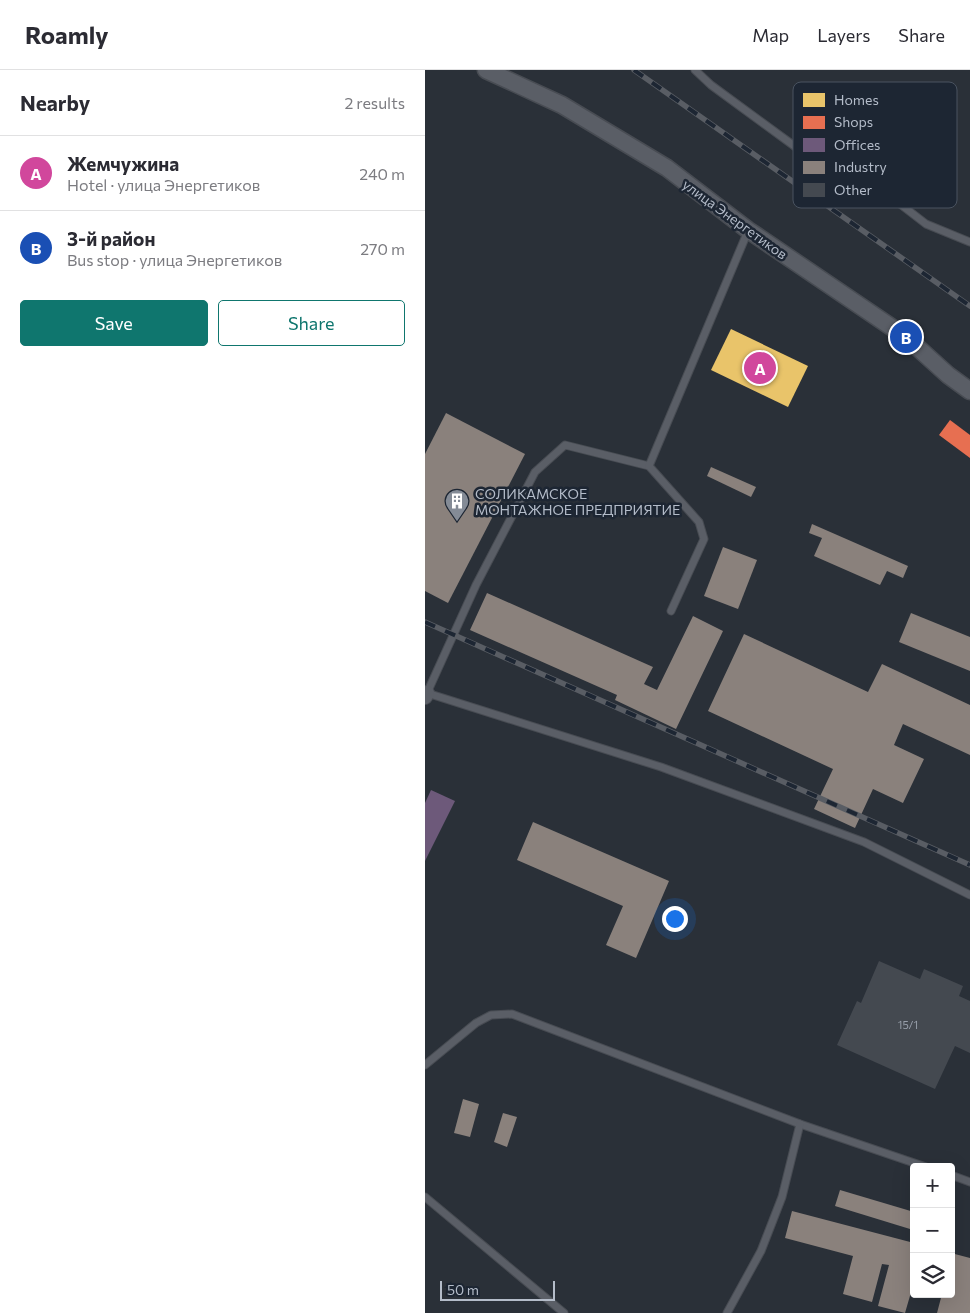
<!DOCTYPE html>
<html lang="en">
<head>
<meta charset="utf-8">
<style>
	:root { --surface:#fff; --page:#f2f2f3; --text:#2b2b33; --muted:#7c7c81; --line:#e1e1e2; --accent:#0f766e }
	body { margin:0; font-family:Commissioner,sans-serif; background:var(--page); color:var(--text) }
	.controls { position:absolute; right:15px; bottom:15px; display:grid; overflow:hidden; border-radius:5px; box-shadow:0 5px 20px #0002 }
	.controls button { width:45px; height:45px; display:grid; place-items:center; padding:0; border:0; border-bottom:1px solid var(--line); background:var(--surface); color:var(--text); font:25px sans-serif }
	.scale { position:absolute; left:15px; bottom:12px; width:115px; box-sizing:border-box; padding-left:5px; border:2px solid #b4bcc9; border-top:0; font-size:14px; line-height:18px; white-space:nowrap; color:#b4bcc9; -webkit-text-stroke:4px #1d2633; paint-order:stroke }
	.you { position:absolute; left:249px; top:848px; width:18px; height:18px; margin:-12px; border:4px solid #fff; border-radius:50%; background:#1a73e8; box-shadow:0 0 0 8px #1a73e833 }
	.badge { display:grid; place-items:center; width:32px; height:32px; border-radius:50%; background:var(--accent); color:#fff; font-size:16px; font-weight:700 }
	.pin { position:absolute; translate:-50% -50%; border:2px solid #fff; box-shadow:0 1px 5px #0006 }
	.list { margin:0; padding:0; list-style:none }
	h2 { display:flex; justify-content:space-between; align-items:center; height:65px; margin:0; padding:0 20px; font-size:21px }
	h2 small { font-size:16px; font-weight:400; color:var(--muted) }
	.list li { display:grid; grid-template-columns:32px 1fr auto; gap:15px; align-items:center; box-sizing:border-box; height:75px; padding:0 20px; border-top:1px solid var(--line) }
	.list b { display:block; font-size:19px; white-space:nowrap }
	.list p { margin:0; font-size:16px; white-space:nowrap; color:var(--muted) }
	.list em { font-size:16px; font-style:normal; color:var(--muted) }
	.actions { display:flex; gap:10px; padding:15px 20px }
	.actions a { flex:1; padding:11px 0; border:1px solid var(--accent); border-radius:5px; text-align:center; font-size:18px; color:var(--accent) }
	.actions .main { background:var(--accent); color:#fff }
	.icon { flex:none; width:28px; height:28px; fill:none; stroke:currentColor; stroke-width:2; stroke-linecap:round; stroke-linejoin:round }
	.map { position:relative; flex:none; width:545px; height:1243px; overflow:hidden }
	header { display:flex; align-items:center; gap:30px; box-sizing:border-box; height:70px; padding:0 25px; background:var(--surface); border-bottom:1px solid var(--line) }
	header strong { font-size:24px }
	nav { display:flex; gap:28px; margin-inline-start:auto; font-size:18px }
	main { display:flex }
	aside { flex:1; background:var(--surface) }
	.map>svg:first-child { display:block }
</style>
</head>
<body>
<header>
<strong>Roamly</strong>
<nav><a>Map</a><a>Layers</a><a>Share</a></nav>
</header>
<main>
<aside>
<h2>Nearby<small>2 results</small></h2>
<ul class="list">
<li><span class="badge" style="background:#d1479c">A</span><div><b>Жемчужина</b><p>Hotel · улица Энергетиков</p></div><em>240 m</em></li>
<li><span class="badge" style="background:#1a4fb4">B</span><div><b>3-й район</b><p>Bus stop · улица Энергетиков</p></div><em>270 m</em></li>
</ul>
<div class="actions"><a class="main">Save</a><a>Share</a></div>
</aside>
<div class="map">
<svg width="545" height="1243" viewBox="0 0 545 1243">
	<rect width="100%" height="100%" fill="#2a3038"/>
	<polygon fill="#e9c46a" points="306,259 383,296 363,337 286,300"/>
	<polygon fill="#e76f51" points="525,350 545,365 545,388 514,365"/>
	<polygon fill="#6d597a" points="6,720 30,731 0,791 0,733"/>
	<g fill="#8a817c">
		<polygon points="21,343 100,384 23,533 0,521 0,384"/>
		<polygon points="286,397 331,417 326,427 282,406"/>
		<polygon points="387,454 483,496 478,508 462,501 455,515 389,486 397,468 384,463"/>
		<polygon points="298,477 332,490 313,539 279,526"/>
		<polygon points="62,523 228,597 219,614 232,620 268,546 298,561 251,659 190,630 192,625 45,560"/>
		<polygon points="486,543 545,567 545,601 474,572"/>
		<polygon points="319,564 443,622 457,594 545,635 545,685 478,654 469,675 499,689 478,733 448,719 430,758 389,739 408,699 283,641"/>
		<polygon points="108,752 244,811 211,888 181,875 198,836 92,790"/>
		<polygon points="38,1029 54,1034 45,1067 29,1063"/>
		<polygon points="78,1043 92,1047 82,1077 69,1072"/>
		<polygon points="415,1120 489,1142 485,1159 410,1136"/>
		<polygon points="367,1141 489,1173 489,1212 480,1243 453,1236 464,1195 457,1194 447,1232 418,1224 428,1186 360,1168"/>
		<polygon points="526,1183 545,1188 545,1243 512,1243 517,1224 526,1224"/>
	</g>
	<polygon fill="#444950" points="454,891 495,909 499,899 538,916 534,926 545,931 545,983 530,976 510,1019 412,975 432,931 436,933"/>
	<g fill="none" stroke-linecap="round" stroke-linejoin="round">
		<g stroke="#484c53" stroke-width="9">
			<g id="service">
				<polyline points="270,0 286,15 372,78 435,103 501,154 545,172"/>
				<polyline points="224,396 140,375 110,402 51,515 2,623 236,697 439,772 545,825"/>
				<polyline points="246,541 279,469 274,452 224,396 323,161"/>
				<polyline points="0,995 51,953 66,945 87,944 375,1054 501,1097"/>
				<polyline points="526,1105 545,1112"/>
				<polyline points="0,1127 139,1243"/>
				<polyline points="302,1243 336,1181 357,1127 375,1054"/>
			</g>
		</g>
		<g stroke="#484c53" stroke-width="16">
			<polyline id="minor" points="0,627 2,623"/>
		</g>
		<g stroke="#484c53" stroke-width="19">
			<polyline id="tertiary" points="61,0 137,35 242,98 323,160 481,267 523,305 545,321"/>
		</g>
		<use href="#service" stroke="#5a5e66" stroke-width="7"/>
		<use href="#minor" stroke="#5a5e66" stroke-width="14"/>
		<use href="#tertiary" stroke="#5a5e66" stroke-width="16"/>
		<g stroke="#595d64" stroke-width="5.5">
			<g id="rail">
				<polyline points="209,0 545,236"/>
				<polyline points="0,552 545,795"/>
			</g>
		</g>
		<use href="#rail" stroke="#1d2633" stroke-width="4" stroke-dasharray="11" stroke-linecap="butt"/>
	</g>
	<defs>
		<g id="building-pin" transform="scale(1.25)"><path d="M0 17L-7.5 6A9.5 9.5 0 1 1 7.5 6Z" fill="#848b96" stroke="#1d2633"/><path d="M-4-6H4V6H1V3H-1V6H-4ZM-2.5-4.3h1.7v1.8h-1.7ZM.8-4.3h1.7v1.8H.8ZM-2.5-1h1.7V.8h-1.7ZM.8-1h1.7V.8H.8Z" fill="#fff"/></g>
	</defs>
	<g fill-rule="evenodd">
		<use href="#building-pin" x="32" y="431"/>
	</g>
	<g text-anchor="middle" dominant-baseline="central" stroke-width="5" stroke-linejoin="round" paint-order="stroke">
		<g font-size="11" fill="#989fab">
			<text x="483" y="954">15/1</text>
		</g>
		<g font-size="14" fill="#b4bcc9" stroke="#1d2633">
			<text transform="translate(310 149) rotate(36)">улица Энергетиков</text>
		</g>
		<g font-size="14" fill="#b4bcc9" stroke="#1d2633" text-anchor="start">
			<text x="50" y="423">СОЛИКАМСКОЕ<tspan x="50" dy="16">МОНТАЖНОЕ ПРЕДПРИЯТИЕ</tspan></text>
		</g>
	</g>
	<rect x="368" y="12" width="164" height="126" rx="8" fill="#1d2633" stroke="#4a5360" stroke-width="1"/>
	<rect x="378" y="23" width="22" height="14" fill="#e9c46a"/>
	<rect x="378" y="46" width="22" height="13" fill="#e76f51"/>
	<rect x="378" y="68" width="22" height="14" fill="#6d597a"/>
	<rect x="378" y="91" width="22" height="13" fill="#8a817c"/>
	<rect x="378" y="113" width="22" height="14" fill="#444950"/>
	<g font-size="14" fill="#b4bcc9">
		<text x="409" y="35">Homes</text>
		<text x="409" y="57">Shops</text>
		<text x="409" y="80">Offices</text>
		<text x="409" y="102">Industry</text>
		<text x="409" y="125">Other</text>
	</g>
</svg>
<div class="controls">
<button>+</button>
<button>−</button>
<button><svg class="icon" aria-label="layers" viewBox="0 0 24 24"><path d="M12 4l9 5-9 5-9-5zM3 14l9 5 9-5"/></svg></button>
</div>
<div class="scale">50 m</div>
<div class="you"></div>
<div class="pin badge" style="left:335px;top:298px;background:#d1479c">A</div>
<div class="pin badge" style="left:481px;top:267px;background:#1a4fb4">B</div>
</div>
</main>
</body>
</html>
